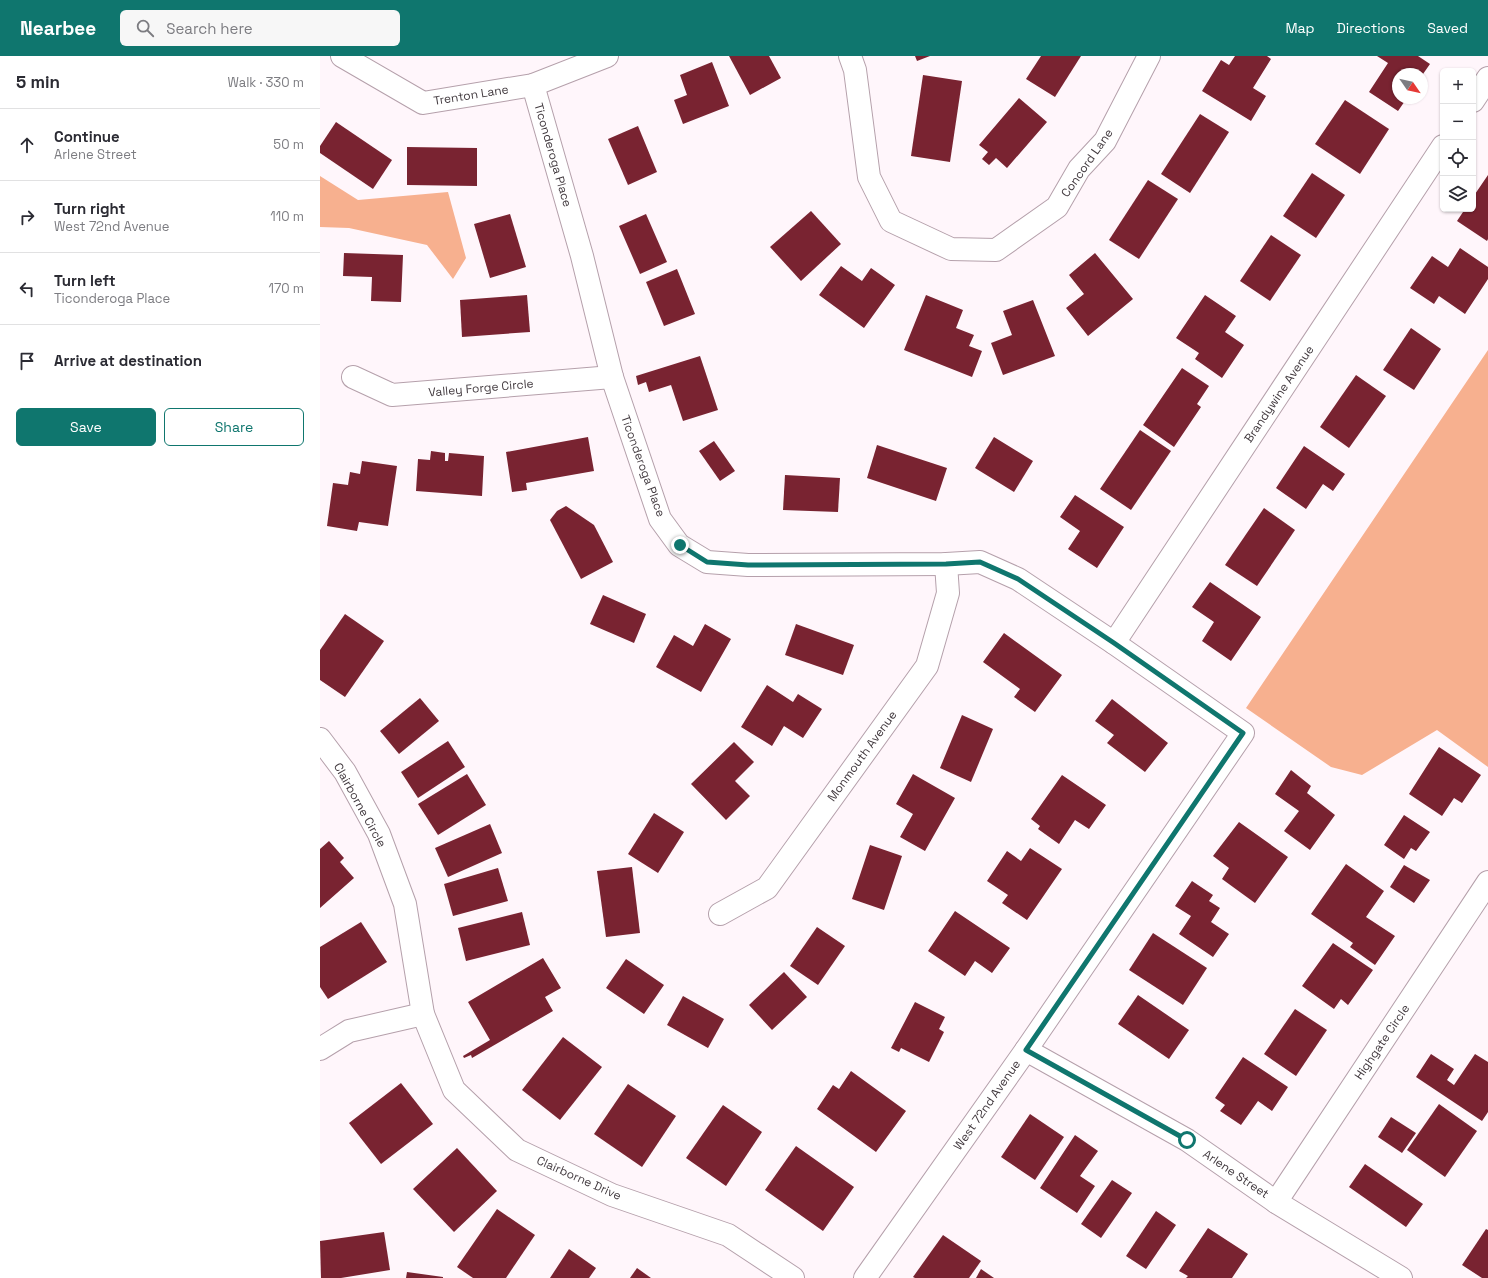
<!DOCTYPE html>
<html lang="en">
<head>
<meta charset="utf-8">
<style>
	:root { --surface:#fff; --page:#f7f7f7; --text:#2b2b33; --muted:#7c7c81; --line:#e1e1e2; --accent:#0f766e }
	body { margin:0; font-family:"Space Grotesk",sans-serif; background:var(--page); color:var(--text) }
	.controls { position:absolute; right:12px; top:12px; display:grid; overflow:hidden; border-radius:6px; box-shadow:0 1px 3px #0004 }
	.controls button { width:36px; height:36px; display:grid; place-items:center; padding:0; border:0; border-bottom:1px solid var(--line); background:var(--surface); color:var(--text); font:20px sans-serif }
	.compass { position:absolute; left:1072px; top:12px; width:36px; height:36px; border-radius:50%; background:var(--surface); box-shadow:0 1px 3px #0004; rotate:124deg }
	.stop { position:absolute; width:12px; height:12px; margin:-9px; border:3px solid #0f766e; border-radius:50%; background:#fff }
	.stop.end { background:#0f766e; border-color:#fff; box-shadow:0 1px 4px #0008 }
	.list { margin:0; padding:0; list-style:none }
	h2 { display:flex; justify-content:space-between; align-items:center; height:52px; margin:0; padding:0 16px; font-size:17px }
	h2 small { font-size:13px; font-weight:400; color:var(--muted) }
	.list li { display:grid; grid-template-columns:26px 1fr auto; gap:12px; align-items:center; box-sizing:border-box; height:72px; padding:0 16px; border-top:1px solid var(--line) }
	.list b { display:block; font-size:15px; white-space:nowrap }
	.list p { margin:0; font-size:13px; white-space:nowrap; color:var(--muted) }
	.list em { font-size:13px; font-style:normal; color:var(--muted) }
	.actions { display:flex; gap:8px; padding:12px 16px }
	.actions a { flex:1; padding:9px 0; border:1px solid var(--accent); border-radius:6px; text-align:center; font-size:14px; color:var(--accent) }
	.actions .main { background:var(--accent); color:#fff }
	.icon { flex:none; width:22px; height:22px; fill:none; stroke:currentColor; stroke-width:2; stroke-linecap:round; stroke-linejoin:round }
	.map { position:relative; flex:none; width:1168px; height:1222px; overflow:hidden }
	header { display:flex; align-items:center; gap:24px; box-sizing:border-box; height:56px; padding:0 20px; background:var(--accent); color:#fff }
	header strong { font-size:19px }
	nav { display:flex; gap:22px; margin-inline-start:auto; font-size:14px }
	.search { width:280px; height:36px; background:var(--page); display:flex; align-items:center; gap:10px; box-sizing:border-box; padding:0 14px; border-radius:6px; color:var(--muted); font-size:15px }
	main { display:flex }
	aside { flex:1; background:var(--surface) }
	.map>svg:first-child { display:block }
</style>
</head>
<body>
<header>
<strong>Nearbee</strong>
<div class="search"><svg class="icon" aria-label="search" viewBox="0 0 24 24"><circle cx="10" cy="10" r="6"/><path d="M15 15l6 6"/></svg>Search here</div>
<nav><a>Map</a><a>Directions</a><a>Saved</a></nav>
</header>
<main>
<aside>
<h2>5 min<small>Walk · 330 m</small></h2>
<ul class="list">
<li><svg class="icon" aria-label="ahead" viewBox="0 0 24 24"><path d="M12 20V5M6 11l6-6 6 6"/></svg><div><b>Continue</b><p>Arlene Street</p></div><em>50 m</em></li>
<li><svg class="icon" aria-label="right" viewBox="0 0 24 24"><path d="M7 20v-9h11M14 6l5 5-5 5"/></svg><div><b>Turn right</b><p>West 72nd Avenue</p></div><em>110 m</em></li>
<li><svg class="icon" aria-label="left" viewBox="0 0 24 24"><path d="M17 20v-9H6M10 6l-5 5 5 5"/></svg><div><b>Turn left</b><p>Ticonderoga Place</p></div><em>170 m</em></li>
<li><svg class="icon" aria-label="arrive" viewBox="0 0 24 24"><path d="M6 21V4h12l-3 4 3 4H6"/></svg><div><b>Arrive at destination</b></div></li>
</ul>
<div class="actions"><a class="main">Save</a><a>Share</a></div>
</aside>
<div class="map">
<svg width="1168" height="1222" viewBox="0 0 1168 1222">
	<rect width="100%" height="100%" fill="#fff6fb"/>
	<g fill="#f7b08f">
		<polygon points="0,120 38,144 128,136 146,202 133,223 107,189 29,172 0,171"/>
		<polygon points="1168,294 1168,711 1117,674 1042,719 1011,711 926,652"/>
	</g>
	<g fill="#792331">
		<polygon points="409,0 449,0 461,22 430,39"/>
		<polygon points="595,0 610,0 597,5"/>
		<polygon points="721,0 761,0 735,41 706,23"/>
		<polygon points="915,0 947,0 951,3 933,32 946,40 931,65 882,35 901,4 909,9"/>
		<polygon points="1057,0 1098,0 1110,8 1103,18 1078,18 1078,42 1087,42 1078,55 1049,36 1068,7"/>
		<polygon points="392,6 409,50 363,68 354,44 367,39 360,19"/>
		<polygon points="603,19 642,25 630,106 591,100"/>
		<polygon points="699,42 727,66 687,112 676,102 669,109 662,103 668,96 659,89"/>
		<polygon points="1025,44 1069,73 1040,118 995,88"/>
		<polygon points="880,58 909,76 870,137 841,118"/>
		<polygon points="16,66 72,104 53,133 0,97 0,90"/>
		<polygon points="318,70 337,116 308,129 288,83"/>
		<polygon points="87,91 157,92 157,130 87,129"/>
		<polygon points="992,117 1025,139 996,182 963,160"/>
		<polygon points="1168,119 1168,183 1167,185 1137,165 1145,153 1153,153 1153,141"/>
		<polygon points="828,124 858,143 819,203 789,184"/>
		<polygon points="491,155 521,188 481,225 450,191"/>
		<polygon points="190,158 206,211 170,222 154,168"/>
		<polygon points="326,158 347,206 320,218 299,170"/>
		<polygon points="951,179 981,199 950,245 920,225"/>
		<polygon points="1140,192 1168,211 1168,223 1145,258 1119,240 1114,248 1090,232 1112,200 1128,211"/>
		<polygon points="24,197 83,199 81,246 51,245 52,221 23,220"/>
		<polygon points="775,197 813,243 768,280 746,252 764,238 749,219"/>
		<polygon points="521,210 542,225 551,212 575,229 544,272 499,239"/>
		<polygon points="357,213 375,258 344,270 326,226"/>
		<polygon points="207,239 210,276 142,281 140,244"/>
		<polygon points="606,239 643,254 636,272 654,279 649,290 662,295 652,321 584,294"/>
		<polygon points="885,239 916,260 905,276 924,289 902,322 875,303 879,297 856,282"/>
		<polygon points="713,244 735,300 683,319 671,287 692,279 683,255"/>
		<polygon points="1091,272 1121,293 1094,334 1063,314"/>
		<polygon points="380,300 398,354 363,365 351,329 329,336 326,326 318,329 316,320"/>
		<polygon points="862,312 889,330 877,348 881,351 854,391 823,369"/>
		<polygon points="1036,319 1066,340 1029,392 1000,371"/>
		<polygon points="820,374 851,395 811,454 780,433"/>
		<polygon points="268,381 274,415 206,427 207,434 192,436 186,396"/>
		<polygon points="674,381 713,405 694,436 655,412"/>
		<polygon points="394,385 415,415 400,425 379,395"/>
		<polygon points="557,389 627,412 616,445 547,422"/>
		<polygon points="984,390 1025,418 1013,435 1003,428 986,453 956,432"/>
		<polygon points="111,395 125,397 125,405 128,405 129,397 164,400 162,440 96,435 98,403 110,404"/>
		<polygon points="42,405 77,410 68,470 39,466 37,475 7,470 13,427 28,429 30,416 40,418"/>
		<polygon points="465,419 520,422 518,456 463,454"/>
		<polygon points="755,439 804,471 777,512 748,493 760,475 740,461"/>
		<polygon points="246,450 274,469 293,506 261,523 230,464 237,455"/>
		<polygon points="944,452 975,474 937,530 905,509"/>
		<polygon points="890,526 941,561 911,605 882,585 894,566 872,551"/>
		<polygon points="283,539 326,558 314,587 270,568"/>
		<polygon points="25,558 64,585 25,641 0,624 0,594"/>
		<polygon points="385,568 411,583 381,636 336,611 354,579 373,590"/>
		<polygon points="476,568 534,589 523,619 465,599"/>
		<polygon points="684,577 742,619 715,656 694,641 700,633 663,606"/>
		<polygon points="447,629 473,646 478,638 502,653 483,682 464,670 452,690 421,671"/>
		<polygon points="100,642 119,665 79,698 60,675"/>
		<polygon points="792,643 848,687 825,716 787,687 794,679 775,665"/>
		<polygon points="642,659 673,673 651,726 620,712"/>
		<polygon points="128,685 145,711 98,742 81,716"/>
		<polygon points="414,686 434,706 415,725 430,740 406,764 371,728"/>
		<polygon points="1119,691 1161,719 1142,747 1134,742 1122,760 1089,738"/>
		<polygon points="971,714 991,730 987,737 1015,759 990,794 964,775 979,755 955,738"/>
		<polygon points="147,718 166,749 118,779 98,748"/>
		<polygon points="593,718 635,742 605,795 580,781 593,758 576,748"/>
		<polygon points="742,719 786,749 769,773 755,764 739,788 718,773 720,770 711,763"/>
		<polygon points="334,757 364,776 338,817 308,798"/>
		<polygon points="1084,759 1110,776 1096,795 1091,792 1084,803 1064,789"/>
		<polygon points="919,766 968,801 935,847 902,823 909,812 893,800"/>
		<polygon points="170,768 182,797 128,821 115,792"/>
		<polygon points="9,785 24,802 20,806 34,822 0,852 0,793"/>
		<polygon points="550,789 582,800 564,854 532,843"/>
		<polygon points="710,792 742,813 707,864 682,847 688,839 667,825 687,795 701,805"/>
		<polygon points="1026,808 1064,835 1046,861 1075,880 1055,909 1030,891 1033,887 991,858"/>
		<polygon points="1084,809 1110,824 1094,847 1070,831"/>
		<polygon points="312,811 320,877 286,881 277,815"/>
		<polygon points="178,812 188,845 133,860 124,828"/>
		<polygon points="872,825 893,839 889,845 900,852 891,866 909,878 893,901 859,878 871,860 855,850"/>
		<polygon points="635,855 690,892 672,917 655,905 645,920 608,895"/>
		<polygon points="202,856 210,889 146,905 138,872"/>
		<polygon points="41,866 67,906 8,943 0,931 0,891"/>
		<polygon points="497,871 525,890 498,929 470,910"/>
		<polygon points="833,877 887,912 863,949 809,914"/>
		<polygon points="1013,887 1053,914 1028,949 1021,943 1014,953 982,930"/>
		<polygon points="223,902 241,932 225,941 233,955 152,1002 151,999 144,1002 143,1000 170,984 148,946"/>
		<polygon points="306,903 344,929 324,958 286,932"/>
		<polygon points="464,916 487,941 452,974 429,949"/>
		<polygon points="818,939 869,974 849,1003 798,968"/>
		<polygon points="363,940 404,963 388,992 347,969"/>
		<polygon points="595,946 625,961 619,973 624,976 609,1006 581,992 579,996 571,992"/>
		<polygon points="975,953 1007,974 976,1020 944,998"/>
		<polygon points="243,981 282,1011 240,1064 202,1034"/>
		<polygon points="1111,998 1134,1013 1127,1024 1134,1029 1155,998 1168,1006 1168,1056 1162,1065 1096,1021"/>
		<polygon points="923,1001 968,1031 952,1055 938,1045 921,1069 900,1055 905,1049 895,1042"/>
		<polygon points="531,1015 586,1055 556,1096 497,1053 513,1029 519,1033"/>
		<polygon points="81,1027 113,1068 61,1108 29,1067"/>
		<polygon points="308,1028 356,1060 322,1111 274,1078"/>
		<polygon points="1119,1048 1157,1075 1125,1121 1087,1094"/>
		<polygon points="403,1049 442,1076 406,1130 366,1102"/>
		<polygon points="710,1058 744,1081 715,1124 681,1101"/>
		<polygon points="1071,1061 1096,1077 1082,1097 1058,1081"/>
		<polygon points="755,1079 778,1095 760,1120 775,1130 757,1157 720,1132"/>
		<polygon points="476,1090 534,1131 503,1175 445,1134"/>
		<polygon points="137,1092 177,1135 134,1176 93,1133"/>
		<polygon points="1045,1108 1103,1148 1086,1171 1029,1131"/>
		<polygon points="792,1124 812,1137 781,1182 761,1168"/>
		<polygon points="177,1153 215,1179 186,1222 153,1222 137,1211"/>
		<polygon points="836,1155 856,1169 826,1213 806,1200"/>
		<polygon points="888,1172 928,1198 912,1222 866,1222 868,1220 859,1215"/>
		<polygon points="1166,1173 1168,1174 1168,1222 1162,1222 1142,1209"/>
		<polygon points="64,1176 70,1214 21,1222 1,1222 0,1185"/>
		<polygon points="623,1179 661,1205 649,1222 595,1222 593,1221"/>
		<polygon points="249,1193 276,1212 269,1222 230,1222"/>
		<polygon points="317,1212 331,1222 310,1222"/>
		<polygon points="661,1213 674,1222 656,1222"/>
		<polygon points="87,1216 123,1221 123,1222 86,1222"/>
	</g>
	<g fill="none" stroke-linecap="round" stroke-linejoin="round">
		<g stroke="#b5a0ab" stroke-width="24">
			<g id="minor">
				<polyline points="22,0 103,47 213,29 287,0"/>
				<polyline points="530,0 535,14 549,121 571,165 631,193 676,194 737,151 759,113 785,85 829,0"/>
				<polyline points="213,29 262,200 292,321 340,463 359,489 387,506 428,509 626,508 660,506 698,523 794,587 923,677 706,994 545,1222"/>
				<polyline points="1153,45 1168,22"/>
				<polyline points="33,321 72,339 292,321"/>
				<polyline points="794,587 1123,90"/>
				<polyline points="0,683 25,716 59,778 85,848 103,958 134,1034 197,1094 292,1139 408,1179 473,1222"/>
				<polyline points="400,858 447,832 607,610 628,537 626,508"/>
				<polyline points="0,993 29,975 103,958"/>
				<polyline points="706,994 867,1084 956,1146 1081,1222"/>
				<polyline points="956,1146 1168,826"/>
			</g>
		</g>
		<use href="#minor" stroke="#fff" stroke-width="22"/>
	</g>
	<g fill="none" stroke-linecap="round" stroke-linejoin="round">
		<polyline stroke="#0f766e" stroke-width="5" points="360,489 387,506 428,509 626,508 660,506 698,523 794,587 923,677 706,994 867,1084"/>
	</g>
	<g text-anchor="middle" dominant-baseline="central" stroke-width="4" stroke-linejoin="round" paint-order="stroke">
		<g font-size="12" fill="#423a3f" stroke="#fff">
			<text transform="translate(151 39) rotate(-9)">Trenton Lane</text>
			<text transform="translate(233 99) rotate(74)">Ticonderoga Place</text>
			<text transform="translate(767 107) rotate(-55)">Concord Lane</text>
			<text transform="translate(161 332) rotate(-5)">Valley Forge Circle</text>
			<text transform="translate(959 338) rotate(-56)">Brandywine Avenue</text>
			<text transform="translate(323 410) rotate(70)">Ticonderoga Place</text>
			<text transform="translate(542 700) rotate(-54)">Monmouth Avenue</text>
			<text transform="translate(40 749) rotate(61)">Clairborne Circle</text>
			<text transform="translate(1062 986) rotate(-56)">Highgate Circle</text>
			<text transform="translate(667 1049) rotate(-55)">West 72nd Avenue</text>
			<text transform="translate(916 1118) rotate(34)">Arlene Street</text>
			<text transform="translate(259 1122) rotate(24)">Clairborne Drive</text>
		</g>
	</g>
</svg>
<div class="controls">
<button>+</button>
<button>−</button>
<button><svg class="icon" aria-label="locate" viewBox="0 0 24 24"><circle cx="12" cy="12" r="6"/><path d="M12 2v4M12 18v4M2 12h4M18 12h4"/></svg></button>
<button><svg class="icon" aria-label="layers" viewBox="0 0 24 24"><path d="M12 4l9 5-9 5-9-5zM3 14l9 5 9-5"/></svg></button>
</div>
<svg class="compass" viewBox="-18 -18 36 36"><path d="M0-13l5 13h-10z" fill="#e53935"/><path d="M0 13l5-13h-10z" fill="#7c7c81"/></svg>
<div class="stop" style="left:867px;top:1084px"></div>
<div class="stop end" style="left:360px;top:489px"></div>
</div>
</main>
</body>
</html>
